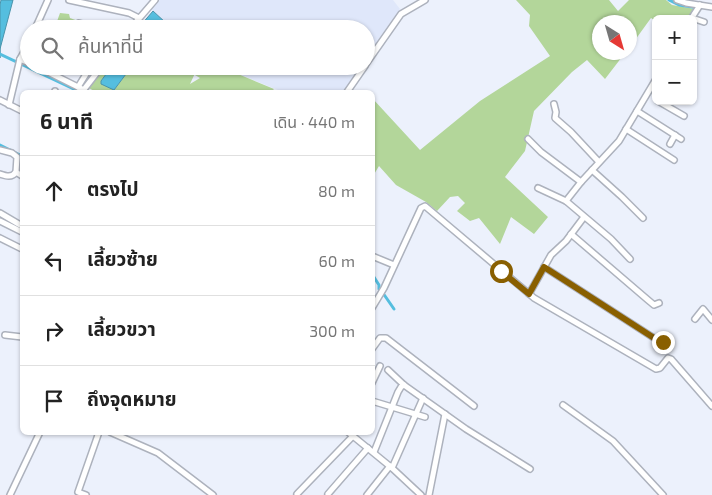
<!DOCTYPE html>
<html lang="th">
<head>
<meta charset="utf-8">
<style>
	:root { --surface:#fff; --page:#f6f6f6; --text:#222; --muted:#767676; --line:#e0e0e0 }
	body { margin:0; font-family:"Exo 2","Noto Sans Thai",sans-serif; background:var(--page); color:var(--text) }
	.controls { position:absolute; right:15px; top:15px; display:grid; overflow:hidden; border-radius:8px; box-shadow:0 1px 4px #0004 }
	.controls button { width:45px; height:45px; display:grid; place-items:center; padding:0; border:0; border-bottom:1px solid var(--line); background:var(--surface); color:var(--text); font:25px sans-serif }
	.compass { position:absolute; left:592px; top:15px; width:45px; height:45px; border-radius:50%; background:var(--surface); box-shadow:0 1px 4px #0004; rotate:143deg }
	.stop { position:absolute; width:15px; height:15px; margin:-11px; border:4px solid #895f00; border-radius:50%; background:#fff }
	.stop.end { background:#895f00; border-color:#fff; box-shadow:0 1px 5px #0008 }
	.list { margin:0; padding:0; list-style:none }
	h2 { display:flex; justify-content:space-between; align-items:center; height:65px; margin:0; padding:0 20px; font-size:21px }
	h2 small { font-size:16px; font-weight:400; color:var(--muted) }
	.list li { display:grid; grid-template-columns:32px 1fr auto; gap:15px; align-items:center; box-sizing:border-box; height:70px; padding:0 20px; border-top:1px solid var(--line) }
	.list b { display:block; font-size:19px; white-space:nowrap }
	.list em { font-size:16px; font-style:normal; color:var(--muted) }
	.icon { flex:none; width:28px; height:28px; fill:none; stroke:currentColor; stroke-width:2; stroke-linecap:round; stroke-linejoin:round }
	.map { position:relative; flex:none; width:712px; height:495px; overflow:hidden }
	.search { position:absolute; background:var(--surface); box-shadow:0 1px 4px #0004; left:20px; top:20px; width:355px; height:55px; display:flex; align-items:center; gap:12px; box-sizing:border-box; padding:0 18px; border-radius:28px; color:var(--muted); font-size:19px }
	.panel { position:absolute; background:var(--surface); box-shadow:0 1px 4px #0004; left:20px; top:90px; width:355px; height:345px; border-radius:8px }
	.map>svg:first-child { display:block }
</style>
</head>
<body>
<div class="map">
<svg width="712" height="495" viewBox="0 0 712 495">
	<rect width="100%" height="100%" fill="#ecf1fc"/>
	<g fill="#dfe7fa">
		<polygon points="160,0 393,0 400,9 366,58 366,29 168,29 170,27 152,10"/>
		<polygon points="219,66 361,66 343,92 283,92"/>
	</g>
	<g fill="#b3d69a">
		<polygon points="516,0 609,0 618,11 629,0 666,0 672,5 695,9 689,19 656,19 656,21 651,18 630,47 630,22 600,22 600,52 625,53 605,79 587,60 572,72 534,111 525,151 505,177 548,217 534,234 511,217 500,244 479,218 470,221 457,211 465,203 458,196 450,197 437,211 426,202 396,185 379,166 373,176 373,99 420,150 480,101 550,56 529,26 530,15"/>
		<polygon points="60,13 69,14 70,18 78,21 77,29 59,29 55,27"/>
		<polygon points="106,66 112,66 101,81 114,90 132,66 202,66 197,69 190,84 200,78 195,75 203,66 219,66 274,89 271,92 96,92 87,87"/>
	</g>
	<g fill="#55bedf" stroke="#4a94ac">
		<polygon points="1,0 13,0 0,49 0,58 0,5"/>
		<polygon points="153,11 166,23 162,29 145,29 141,25"/>
		<polygon points="112,66 132,66 114,90 101,84 101,81"/>
	</g>
	<g fill="none" stroke-linecap="round" stroke-linejoin="round">
		<g stroke="#55bedf" stroke-width="3">
			<polyline points="669,0 679,5 699,8"/>
			<polyline points="0,54 80,92"/>
			<polyline points="0,145 22,156"/>
			<polyline points="372,274 379,285 379,289 385,296 394,309"/>
		</g>
		<g stroke="#adb2bd" stroke-width="8">
			<g id="minor">
				<polyline points="69,0 129,13 139,18"/>
				<polyline points="677,0 686,3 712,7"/>
				<polyline points="692,18 704,22"/>
				<polyline points="691,19 700,5"/>
				<polyline points="79,23 102,29"/>
				<polyline points="35,29 48,0"/>
				<polyline points="130,29 155,0"/>
				<polyline points="20,59 29,63"/>
				<polyline points="366,64 401,14 425,0"/>
				<polyline points="36,66 84,90"/>
				<polyline points="78,87 91,66"/>
				<polyline points="55,92 55,91"/>
				<polyline points="82,92 102,66"/>
				<polyline points="347,92 365,66"/>
				<polyline points="0,100 22,111"/>
				<polyline points="658,101 684,116"/>
				<polyline points="554,104 556,112 555,118 571,132 599,162"/>
				<polyline points="9,105 20,59 29,43"/>
				<polyline points="637,111 681,139"/>
				<polyline points="626,129 674,160"/>
				<polyline points="528,139 541,152 581,182"/>
				<polyline points="670,144 675,135"/>
				<polyline points="0,150 12,153 17,157 16,172"/>
				<polyline points="592,170 622,197 643,218"/>
				<path d="M 0,174 C 6,176 12,178 16,172 L 22,176"/>
				<polyline points="538,188 566,201 611,239 630,259"/>
				<polyline points="566,201 581,182 619,141 656,79"/>
				<polyline points="0,213 22,226"/>
				<polyline points="0,221 22,232"/>
				<polyline points="571,234 648,300 654,305 659,303"/>
				<polyline points="0,238 22,249"/>
				<polyline points="372,256 394,265"/>
				<polyline points="544,267 654,338 663,342"/>
				<polyline points="529,294 551,255 566,241 584,217"/>
				<polyline points="372,308 384,288 421,208 425,206 534,298 656,369 660,368 668,358 671,359 712,406"/>
				<polyline points="695,319 703,309 712,320"/>
				<polyline points="5,335 22,337"/>
				<polyline points="372,349 380,338 386,338 474,406"/>
				<polyline points="388,370 404,385 466,429 530,469"/>
				<polyline points="372,383 380,366"/>
				<polyline points="372,401 425,417"/>
				<polyline points="563,405 613,441 663,495"/>
				<polyline points="110,432 158,453 213,495"/>
				<polyline points="348,432 392,468 421,495"/>
				<polyline points="374,452 398,392 401,387 404,385"/>
				<polyline points="392,468 423,398"/>
				<polyline points="297,494 353,436"/>
				<polyline points="328,494 368,448"/>
				<polyline points="10,495 40,432"/>
				<polyline points="86,495 78,492 99,432"/>
				<polyline points="367,495 390,466"/>
				<polyline points="429,495 445,414"/>
			</g>
		</g>
		<use href="#minor" stroke="#fff" stroke-width="5"/>
	</g>
	<g fill="none" stroke-linecap="round" stroke-linejoin="round">
		<polyline stroke="#895f00" stroke-width="6" points="501,271 529,294 544,267 654,338 663,342"/>
	</g>
</svg>
<div class="controls">
<button>+</button>
<button>−</button>
</div>
<svg class="compass" viewBox="-18 -18 36 36"><path d="M0-13l5 13h-10z" fill="#e53935"/><path d="M0 13l5-13h-10z" fill="#767676"/></svg>
<div class="stop" style="left:501px;top:271px"></div>
<div class="stop end" style="left:663px;top:342px"></div>
<div class="search"><svg class="icon" aria-label="search" viewBox="0 0 24 24"><circle cx="10" cy="10" r="6"/><path d="M15 15l6 6"/></svg>ค้นหาที่นี่</div>
<section class="panel">
<h2>6 นาที<small>เดิน · 440 m</small></h2>
<ul class="list">
<li><svg class="icon" aria-label="ahead" viewBox="0 0 24 24"><path d="M12 20V5M6 11l6-6 6 6"/></svg><div><b>ตรงไป</b></div><em>80 m</em></li>
<li><svg class="icon" aria-label="left" viewBox="0 0 24 24"><path d="M17 20v-9H6M10 6l-5 5 5 5"/></svg><div><b>เลี้ยวซ้าย</b></div><em>60 m</em></li>
<li><svg class="icon" aria-label="right" viewBox="0 0 24 24"><path d="M7 20v-9h11M14 6l5 5-5 5"/></svg><div><b>เลี้ยวขวา</b></div><em>300 m</em></li>
<li><svg class="icon" aria-label="arrive" viewBox="0 0 24 24"><path d="M6 21V4h12l-3 4 3 4H6"/></svg><div><b>ถึงจุดหมาย</b></div></li>
</ul>
</section>
</div>
</body>
</html>
